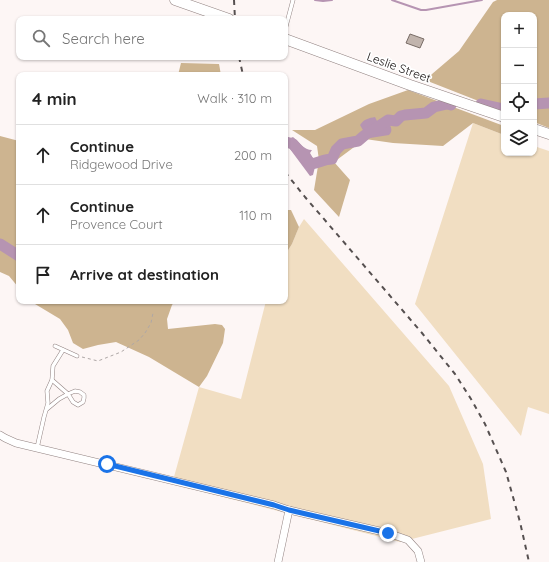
<!DOCTYPE html>
<html lang="en">
<head>
<meta charset="utf-8">
<style>
	:root { --surface:#fff; --page:#f2f2f2; --text:#222; --muted:#767676; --line:#e0e0e0 }
	body { margin:0; font-family:Quicksand,sans-serif; background:var(--page); color:var(--text) }
	.controls { position:absolute; right:12px; top:12px; display:grid; overflow:hidden; border-radius:8px; box-shadow:0 1px 3px #0004 }
	.controls button { width:36px; height:36px; display:grid; place-items:center; padding:0; border:0; border-bottom:1px solid var(--line); background:var(--surface); color:var(--text); font:20px sans-serif }
	.stop { position:absolute; width:12px; height:12px; margin:-9px; border:3px solid #1a73e8; border-radius:50%; background:#fff }
	.stop.end { background:#1a73e8; border-color:#fff; box-shadow:0 1px 4px #0008 }
	.list { margin:0; padding:0; list-style:none }
	h2 { display:flex; justify-content:space-between; align-items:center; height:52px; margin:0; padding:0 16px; font-size:17px }
	h2 small { font-size:13px; font-weight:400; color:var(--muted) }
	.list li { display:grid; grid-template-columns:26px 1fr auto; gap:12px; align-items:center; box-sizing:border-box; height:60px; padding:0 16px; border-top:1px solid var(--line) }
	.list b { display:block; font-size:15px; white-space:nowrap }
	.list p { margin:0; font-size:13px; white-space:nowrap; color:var(--muted) }
	.list em { font-size:13px; font-style:normal; color:var(--muted) }
	.icon { flex:none; width:22px; height:22px; fill:none; stroke:currentColor; stroke-width:2; stroke-linecap:round; stroke-linejoin:round }
	.map { position:relative; flex:none; width:549px; height:562px; overflow:hidden }
	.search { position:absolute; background:var(--surface); box-shadow:0 1px 3px #0004; left:16px; top:16px; width:272px; height:44px; display:flex; align-items:center; gap:10px; box-sizing:border-box; padding:0 14px; border-radius:8px; color:var(--muted); font-size:15px }
	.panel { position:absolute; background:var(--surface); box-shadow:0 1px 3px #0004; left:16px; top:72px; width:272px; height:232px; border-radius:8px }
	.map>svg:first-child { display:block }
</style>
</head>
<body>
<div class="map">
<svg width="549" height="562" viewBox="0 0 549 562">
	<rect width="100%" height="100%" fill="#fdf6f5"/>
	<g fill="#f1dec2">
		<polygon points="473,123 504,135 504,153 534,153 534,146 549,151 549,414 528,407 521,436 415,304"/>
		<polygon points="304,219 449,386 483,464 491,519 400,542 172,484 199,387 241,399 266,301 285,301 285,255 292,244 299,227"/>
	</g>
	<g fill="#cdb490">
		<polygon points="497,0 549,0 549,128 534,122 534,15 504,15 504,111 425,80 459,51 493,2"/>
		<polygon points="181,63 219,64 221,75 178,75"/>
		<polygon points="408,90 504,126 504,135 473,123 443,146 393,143 365,139 334,162 350,180 339,217 314,190 319,160 317,146 292,130 315,130 369,104"/>
		<polygon points="0,136 19,141 19,288 9,276 0,272"/>
		<polygon points="285,210 291,210 299,227 292,244 285,255"/>
		<polygon points="30,301 175,301 172,305 167,319 168,329 215,324 222,325 225,329 223,343 207,376 199,387 149,357 116,342 98,345 83,349 73,343 68,330 60,319"/>
	</g>
	<g fill="#b694b2">
		<path d="M 375,117 L 377,121 L 388,121 C 390,126 394,130 389,135 L 370,138 L 367,137 L 360,125 C 364,119 369,118 375,117 Z"/>
		<path d="M 293,137 C 299,142 304,150 312,150 L 310,153 L 317,165 L 315,167 L 313,175 L 310,176 L 287,145 L 286,140 Z"/>
	</g>
	<g fill="none" stroke-linecap="round" stroke-linejoin="round">
		<g stroke="#b694b2" stroke-width="2">
			<polyline points="315,0 323,1 332,0"/>
			<polyline points="392,0 421,10 426,10 482,0"/>
		</g>
		<g stroke="#b694b2" stroke-width="11">
			<polyline points="481,104 504,109"/>
			<polyline points="534,104 549,103"/>
			<path d="M 285,142 L 286,142 L 293,144 L 311,164 C 319,163 324,159 332,159 L 336,150 L 342,144 L 358,141 L 365,135 L 388,120 L 396,121 L 401,116 L 405,115 L 426,113 L 434,107 L 447,104 L 451,105"/>
			<polyline points="0,244 19,256"/>
		</g>
	</g>
	<polygon fill="#c1b4ad" stroke="#786c66" points="410,34 424,39 420,48 406,43"/>
	<g fill="none" stroke-linecap="round" stroke-linejoin="round">
		<g stroke="#918281" stroke-width="4.5">
			<g id="lane">
				<polyline points="285,30 293,0"/>
				<polyline points="55,346 77,356"/>
				<polygon points="75,391 80,392 84,395 84,398 83,402 78,405 73,402 68,394"/>
				<polyline points="47,409 59,399 68,394 52,380"/>
				<polyline points="37,448 44,417 48,403 47,391 52,380 53,366 63,350"/>
			</g>
		</g>
		<g stroke="#918281" stroke-width="8">
			<g id="street">
				<polyline points="0,435 5,438 16,443 274,505 289,510 388,533 408,540 418,551 421,562"/>
				<polyline points="278,562 289,510"/>
			</g>
		</g>
		<g stroke="#918281" stroke-width="11">
			<g id="secondary">
				<polyline points="175,0 229,19"/>
				<polyline points="285,39 410,85 504,117"/>
				<polyline points="534,129 549,134"/>
			</g>
		</g>
		<polyline stroke="#aea7a6" stroke-width="1" stroke-dasharray="3 3" stroke-linecap="butt" points="82,357 98,361 121,352 139,340 145,333 151,323 153,313"/>
		<use href="#lane" stroke="#fff" stroke-width="3.5"/>
		<use href="#street" stroke="#fff" stroke-width="7"/>
		<use href="#secondary" stroke="#fff" stroke-width="10"/>
		<g stroke="#565050" stroke-width="2" stroke-dasharray="5 5" stroke-linecap="butt">
			<polyline points="234,0 235,19"/>
			<polyline points="239,57 243,75"/>
			<polyline points="285,172 305,197 422,333 455,374 471,399 485,424 506,472 520,522 529,562"/>
		</g>
	</g>
	<g fill="none" stroke-linecap="round" stroke-linejoin="round">
		<polyline stroke="#1a73e8" stroke-width="5" points="107,464 274,505 289,510 388,533"/>
	</g>
	<g text-anchor="middle" dominant-baseline="central" stroke-width="3.5" stroke-linejoin="round" paint-order="stroke">
		<g font-size="12" fill="#161010" stroke="#fff">
			<text transform="translate(399 67) rotate(20)">Leslie Street</text>
		</g>
	</g>
</svg>
<div class="controls">
<button>+</button>
<button>−</button>
<button><svg class="icon" aria-label="locate" viewBox="0 0 24 24"><circle cx="12" cy="12" r="6"/><path d="M12 2v4M12 18v4M2 12h4M18 12h4"/></svg></button>
<button><svg class="icon" aria-label="layers" viewBox="0 0 24 24"><path d="M12 4l9 5-9 5-9-5zM3 14l9 5 9-5"/></svg></button>
</div>
<div class="stop" style="left:107px;top:464px"></div>
<div class="stop end" style="left:388px;top:533px"></div>
<div class="search"><svg class="icon" aria-label="search" viewBox="0 0 24 24"><circle cx="10" cy="10" r="6"/><path d="M15 15l6 6"/></svg>Search here</div>
<section class="panel">
<h2>4 min<small>Walk · 310 m</small></h2>
<ul class="list">
<li><svg class="icon" aria-label="ahead" viewBox="0 0 24 24"><path d="M12 20V5M6 11l6-6 6 6"/></svg><div><b>Continue</b><p>Ridgewood Drive</p></div><em>200 m</em></li>
<li><svg class="icon" aria-label="ahead" viewBox="0 0 24 24"><path d="M12 20V5M6 11l6-6 6 6"/></svg><div><b>Continue</b><p>Provence Court</p></div><em>110 m</em></li>
<li><svg class="icon" aria-label="arrive" viewBox="0 0 24 24"><path d="M6 21V4h12l-3 4 3 4H6"/></svg><div><b>Arrive at destination</b></div></li>
</ul>
</section>
</div>
</body>
</html>
